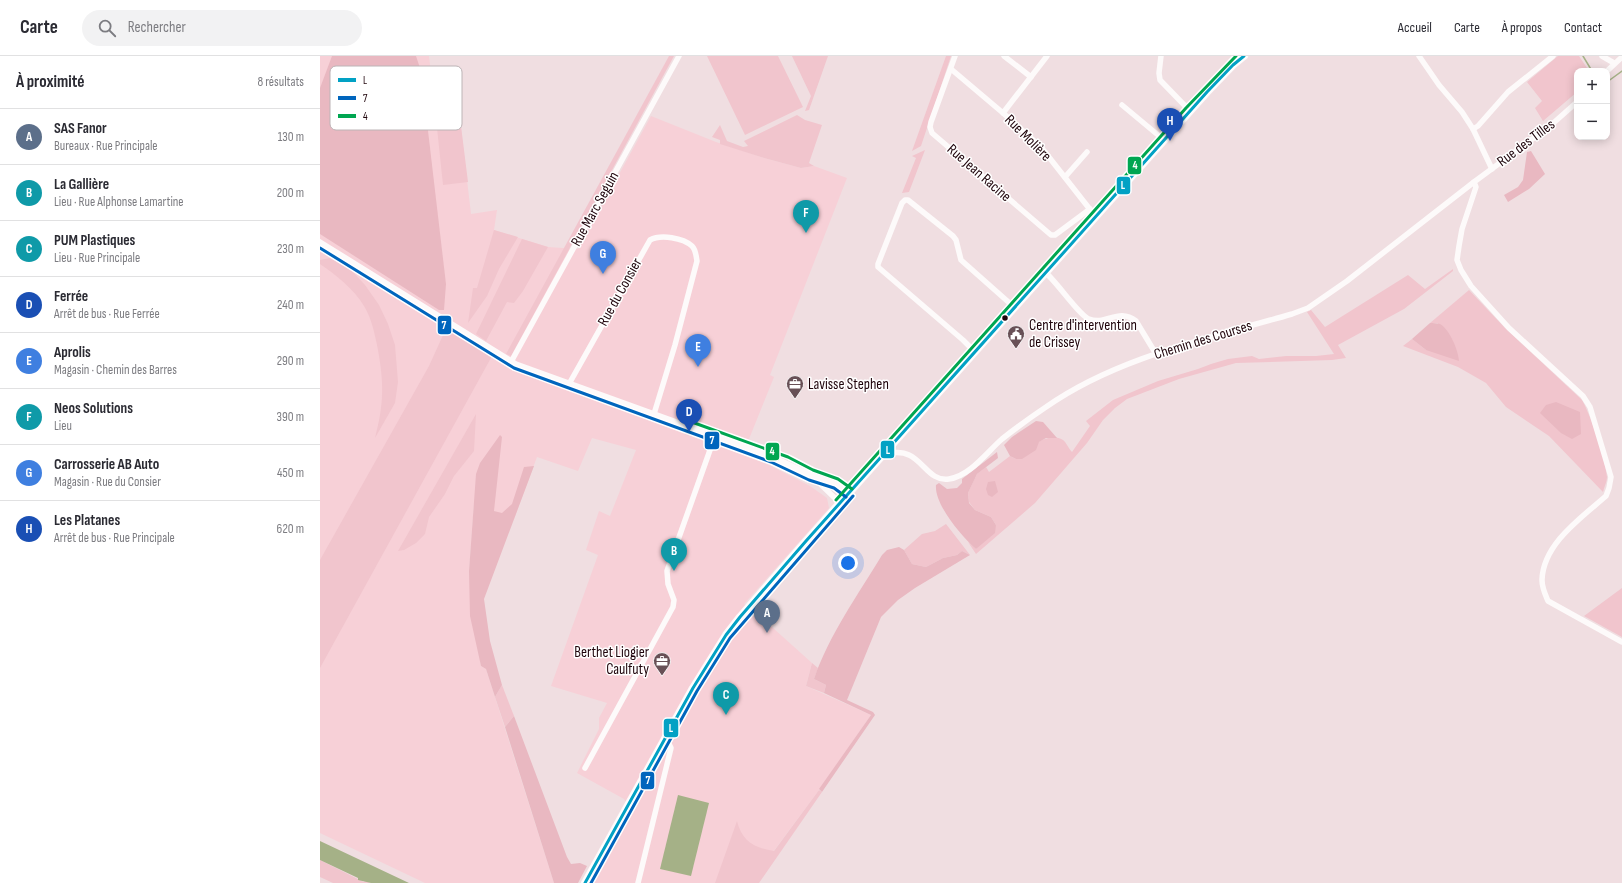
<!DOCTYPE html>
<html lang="fr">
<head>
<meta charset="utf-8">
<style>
	:root { --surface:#fff; --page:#f2f2f3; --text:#2b2b33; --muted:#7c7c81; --line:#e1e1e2; --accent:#111827 }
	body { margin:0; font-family:"Sofia Sans Condensed",sans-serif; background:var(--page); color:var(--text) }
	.controls { position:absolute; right:12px; top:12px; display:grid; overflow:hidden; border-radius:8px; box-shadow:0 2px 10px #0003 }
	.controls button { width:36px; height:36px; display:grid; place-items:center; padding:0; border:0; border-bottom:1px solid var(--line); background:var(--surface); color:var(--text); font:20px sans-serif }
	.you { position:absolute; left:528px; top:507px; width:14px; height:14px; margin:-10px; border:3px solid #fff; border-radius:50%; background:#1a73e8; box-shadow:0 0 0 6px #1a73e833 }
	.badge { display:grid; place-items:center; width:26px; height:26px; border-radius:50%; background:var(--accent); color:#fff; font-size:13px; font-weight:700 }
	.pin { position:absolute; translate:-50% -33px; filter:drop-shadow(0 1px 2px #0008) }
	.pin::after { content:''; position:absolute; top:21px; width:14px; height:12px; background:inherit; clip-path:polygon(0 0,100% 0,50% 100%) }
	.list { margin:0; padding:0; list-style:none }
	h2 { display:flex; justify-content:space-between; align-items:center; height:52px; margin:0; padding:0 16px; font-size:17px }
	h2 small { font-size:13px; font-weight:400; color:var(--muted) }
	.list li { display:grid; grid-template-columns:26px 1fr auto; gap:12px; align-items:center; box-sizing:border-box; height:56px; padding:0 16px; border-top:1px solid var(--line) }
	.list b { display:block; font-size:15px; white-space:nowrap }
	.list p { margin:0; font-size:13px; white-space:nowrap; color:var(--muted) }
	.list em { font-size:13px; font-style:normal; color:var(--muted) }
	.icon { flex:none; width:22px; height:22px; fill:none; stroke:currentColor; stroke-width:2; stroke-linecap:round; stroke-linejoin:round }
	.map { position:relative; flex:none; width:1302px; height:827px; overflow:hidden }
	header { display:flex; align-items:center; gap:24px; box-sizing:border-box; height:56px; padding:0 20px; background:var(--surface); border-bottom:1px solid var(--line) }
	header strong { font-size:19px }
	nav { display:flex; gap:22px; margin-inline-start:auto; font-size:14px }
	.search { width:280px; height:36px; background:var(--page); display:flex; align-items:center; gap:10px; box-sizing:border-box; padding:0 14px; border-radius:22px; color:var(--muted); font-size:15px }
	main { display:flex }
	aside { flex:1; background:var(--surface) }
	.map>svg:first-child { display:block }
</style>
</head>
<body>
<header>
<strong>Carte</strong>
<div class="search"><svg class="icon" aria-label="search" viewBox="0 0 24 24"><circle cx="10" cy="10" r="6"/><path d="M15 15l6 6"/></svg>Rechercher</div>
<nav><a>Accueil</a><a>Carte</a><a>À propos</a><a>Contact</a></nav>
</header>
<main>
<aside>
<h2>À proximité<small>8 résultats</small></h2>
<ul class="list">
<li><span class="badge" style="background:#5c6f8a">A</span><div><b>SAS Fanor</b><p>Bureaux · Rue Principale</p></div><em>130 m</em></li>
<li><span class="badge" style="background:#0f9aa8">B</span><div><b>La Gallière</b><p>Lieu · Rue Alphonse Lamartine</p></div><em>200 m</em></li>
<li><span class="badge" style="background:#0f9aa8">C</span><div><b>PUM Plastiques</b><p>Lieu · Rue Principale</p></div><em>230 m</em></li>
<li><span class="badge" style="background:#1a4fb4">D</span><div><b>Ferrée</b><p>Arrêt de bus · Rue Ferrée</p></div><em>240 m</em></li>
<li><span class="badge" style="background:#3f7fe0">E</span><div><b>Aprolis</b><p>Magasin · Chemin des Barres</p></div><em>290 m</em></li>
<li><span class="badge" style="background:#0f9aa8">F</span><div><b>Neos Solutions</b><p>Lieu</p></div><em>390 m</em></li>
<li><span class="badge" style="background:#3f7fe0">G</span><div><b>Carrosserie AB Auto</b><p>Magasin · Rue du Consier</p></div><em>450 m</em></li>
<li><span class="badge" style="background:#1a4fb4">H</span><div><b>Les Platanes</b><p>Arrêt de bus · Rue Principale</p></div><em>620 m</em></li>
</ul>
</aside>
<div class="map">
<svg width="1302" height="827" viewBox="0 0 1302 827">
	<rect width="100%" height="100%" fill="#f0dee1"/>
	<polygon fill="#f7d0d7" points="0,0 109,0 112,25 135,22 151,158 177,154 174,174 228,191 258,193 331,60 396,86 444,102 481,112 494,110 527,122 450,319 454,321 423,398 449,409 490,430 507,442 509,452 424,548 443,563 492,607 486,630 551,659 499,734 430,827 269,827 311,752 304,743 257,717 279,673 279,662 287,647 231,630 278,499 266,494 279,455 290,460 316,394 272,382 258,415 217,401 194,463 154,447 149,515 161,610 166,613 234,827 105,827 0,777"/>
	<g fill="#f1c5cd">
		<polygon points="349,0 354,0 191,300 186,298"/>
		<polygon points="387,0 458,0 483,51 425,79"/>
		<polygon points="472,0 508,0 489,54 485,55 491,40"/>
		<polygon points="626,0 631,0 601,90 592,95"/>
		<polygon points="1238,0 1259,0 1269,15 1257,15 1257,36 1223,65 1215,52 1222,45 1207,26"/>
		<polygon points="135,22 148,126 123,129 112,25"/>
		<polygon points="477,59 485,64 502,69 489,107 494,110 481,112 444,102 400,88 400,84 392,81 400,69 407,85 423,91 428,90 424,85"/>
		<polygon points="605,94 589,136 582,137 596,102 592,100"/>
		<polygon points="174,174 198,181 179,213 167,240 148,267 153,232 157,232"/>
		<polygon points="202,183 228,191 203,235 194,247 187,246 166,285 156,278"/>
		<path d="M 10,202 L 31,214 L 45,229 L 59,249 L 68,268 L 75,289 L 78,326 L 75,347 L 55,382 C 64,348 64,328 58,294 C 55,279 52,263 44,250 C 34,233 16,219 0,208 L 0,204 Z"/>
		<path d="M 1133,213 L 1133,215 L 1084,253 L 1018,289 L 1026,302 L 1012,304 L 916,307 L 859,323 L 807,343 L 795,352 L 783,364 L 767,387 L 715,447 L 656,498 L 648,486 L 656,493 L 676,469 L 671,461 L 655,454 L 649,446 L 648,437 L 653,426 L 657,418 L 666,411 L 669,416 L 690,400 L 696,403 C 708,394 727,374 743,384 C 746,386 749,393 752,396 L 770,370 L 766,365 L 793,344 L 838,325 L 878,313 L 891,308 L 908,303 L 932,300 L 939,303 L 966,300 L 996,300 L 1014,298 L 987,256 L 991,254 L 1005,271 L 1088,219 L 1105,233 Z"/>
		<path d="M 1149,234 L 1185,272 L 1262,344 C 1271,360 1285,402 1287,421 C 1287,426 1284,431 1283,436 L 1229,380 L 1186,351 L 1166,327 L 1138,311 L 1083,290 L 1092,283 L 1106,294 L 1118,267 L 1110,267 Z"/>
		<polygon points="128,273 172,300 0,612 0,504 109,310 124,277"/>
		<polygon points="156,358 154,395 134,420 125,438 109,461 105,478 96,487 84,494 78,495"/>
		<polygon points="626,468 650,499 642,495 637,499 623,502 606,511 592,508 584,494 602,478 615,475"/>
		<polygon points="1302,532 1302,581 1264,560"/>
		<polygon points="492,607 498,612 494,623 506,629 504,637 486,630"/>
		<polygon points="182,629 194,660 185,671 175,641"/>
		<path d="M 499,734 L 502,736 L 439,827 L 395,827 L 417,765 C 422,785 434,792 454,795 Z"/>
		<polygon points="0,804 44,826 45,824 51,827 13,827 0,821"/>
	</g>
	<g fill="#e9b8c1">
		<polygon points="12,0 96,0 101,15 126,228 124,254 119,254 0,178 0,32"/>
		<polygon points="1211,95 1225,118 1209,133 1188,146 1184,139 1198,131 1203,124 1207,96"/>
		<path d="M 1110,267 C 1113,267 1117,267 1120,268 C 1130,274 1138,294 1139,305 L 1106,294 L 1092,283 Z"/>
		<polygon points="1236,346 1260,356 1261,378 1252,383 1241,377 1220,357 1226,349"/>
		<polygon points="716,365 723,366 737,382 726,382 719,386 716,394 702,403 696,403 690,400 684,389 692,381"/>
		<polygon points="180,379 182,381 174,455 182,457 192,448 204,411 214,410 164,543 170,585 182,629 175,641 166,613 161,610 150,560 149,515 156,418 160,407"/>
		<path d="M 677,396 L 678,402 L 657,418 L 648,437 L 649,447 L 655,454 L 671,461 L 676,469 L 675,477 L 656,493 C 642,481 614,448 616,429 L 619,427 L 627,433 L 637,432 L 642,427 L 642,423 Z"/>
		<polygon points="675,425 678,436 672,441 668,439 666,433 668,426"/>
		<path d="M 579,491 L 584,494 L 592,508 L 606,511 L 623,502 L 637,499 L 642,495 L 650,499 L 595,532 L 578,544 L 561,561 L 527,644 L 553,656 L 555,659 L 502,736 L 499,733 L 551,659 L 504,637 L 506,629 L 494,623 C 509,579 538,539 562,499 L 567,494 Z"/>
		<polygon points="194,660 247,801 251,808 260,807 267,810 258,827 234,827 185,671"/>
	</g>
	<g fill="#a5b187">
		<polygon points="358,739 389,747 371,820 340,813"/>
		<polygon points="0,785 89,827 51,827 38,824 38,822 0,804"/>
	</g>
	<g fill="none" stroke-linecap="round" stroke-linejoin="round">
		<g stroke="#a5b187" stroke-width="1.5">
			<polyline points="1263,0 1272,15"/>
			<polyline points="1287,26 1302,15"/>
		</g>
		<g stroke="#fdfafa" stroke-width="5.5">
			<polyline points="635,0 611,66 610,71 612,77 731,179 735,179 770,153"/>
			<polyline points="684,0 711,21"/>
			<polyline points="841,0 839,17 840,24 870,55"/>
			<polyline points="1099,0 1119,29 1142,56 1153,73 1172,113"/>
			<polyline points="1282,0 1294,7"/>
			<polyline points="631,13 683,57 721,91 772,156"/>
			<polyline points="1287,15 1302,1"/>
			<polyline points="802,49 844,84"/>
			<polyline points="683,57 727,0"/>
			<polyline points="1153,73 1158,70 1188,36 1233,0"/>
			<polyline points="745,121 767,96"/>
			<path d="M 1154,126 L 1156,131 L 1142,173 L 1139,190 L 1137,204 L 1141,214 L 1151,230 L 1189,272 L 1263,340 L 1270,351 L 1291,421 L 1289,432 L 1286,440 C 1261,462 1223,488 1222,524 C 1222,532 1225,538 1228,545 L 1302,586"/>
			<polyline points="0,186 196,308 453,401 491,419 516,428 529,437"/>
			<path d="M 725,216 C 736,225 760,260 769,263 C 786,270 798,251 816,265 L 836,298"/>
			<polyline points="655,296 643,284 558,211 558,208 582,147 585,144 588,144 633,180 636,184 641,204 694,251"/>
			<polyline points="191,306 359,0"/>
			<path d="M 249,328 L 330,184 C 341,178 363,182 372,190 C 376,194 376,200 377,205 L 355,289 L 334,358"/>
			<path d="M 566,396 C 573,398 580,394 589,399 C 604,406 611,426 629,423 C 650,420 667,396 682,383 C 696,372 711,361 726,351 C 797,301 890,282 972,258 L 988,252 L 1027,225 L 1154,126 L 1230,70 L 1257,46"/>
			<polyline points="491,419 520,447"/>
			<polyline points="265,712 353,551 354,544 348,528 347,515 395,380"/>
			<polyline points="318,827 351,692 348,686 344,685"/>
		</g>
		<polyline stroke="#fdfafa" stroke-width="8" points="265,827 373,632 406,579 420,561 486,485 803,130 887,36 913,9 924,0"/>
		<g stroke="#fff" stroke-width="6">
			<polyline id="bus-1" points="265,827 373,632 406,579 420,561 486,485 887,36 913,9 924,0"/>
		</g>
		<g stroke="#fff" stroke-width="6">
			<g id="bus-2">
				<polyline points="0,192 194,312 451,406 489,424 514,432 526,441"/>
				<polyline points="271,827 377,635 410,582 533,440"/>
			</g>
		</g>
		<g stroke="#fff" stroke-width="6">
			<g id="bus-3">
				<polyline points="369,365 468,401 493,414 518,423 532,433"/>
				<polyline points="516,444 866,52 916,0"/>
			</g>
		</g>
		<use href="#bus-1" stroke="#02a1c4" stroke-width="3"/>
		<use href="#bus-2" stroke="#0065bd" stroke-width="3"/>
		<use href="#bus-3" stroke="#00a651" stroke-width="3"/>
	</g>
	<defs>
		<g id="civic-pin" transform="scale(0.9)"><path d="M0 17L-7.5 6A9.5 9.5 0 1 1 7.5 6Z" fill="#685056" stroke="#fff"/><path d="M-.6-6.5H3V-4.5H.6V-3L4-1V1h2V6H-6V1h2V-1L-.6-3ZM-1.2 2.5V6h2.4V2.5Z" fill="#fff"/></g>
		<g id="office-pin" transform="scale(0.9)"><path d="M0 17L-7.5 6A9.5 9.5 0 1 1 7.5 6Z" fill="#685056" stroke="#fff"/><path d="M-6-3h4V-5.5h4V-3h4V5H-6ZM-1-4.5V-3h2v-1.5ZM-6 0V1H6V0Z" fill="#fff"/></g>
	</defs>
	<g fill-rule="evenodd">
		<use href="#civic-pin" x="696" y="278"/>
		<use href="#office-pin" x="475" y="328"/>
		<use href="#office-pin" x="342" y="605"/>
	</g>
	<circle fill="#1f040b" stroke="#fff" stroke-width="1.5" cx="685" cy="262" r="3.5"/>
	<g text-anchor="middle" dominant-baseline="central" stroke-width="3" stroke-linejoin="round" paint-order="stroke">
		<g font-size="15" fill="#1f040b" stroke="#fff">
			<text transform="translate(708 82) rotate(45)">Rue Molière</text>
			<text transform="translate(1206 87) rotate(-37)">Rue des Tilles</text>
			<text transform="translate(659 117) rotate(41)">Rue Jean Racine</text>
			<text transform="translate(275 153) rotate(-61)">Rue Marc Seguin</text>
			<text transform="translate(300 236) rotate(-61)">Rue du Consier</text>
			<text transform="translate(883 284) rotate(-17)">Chemin des Courses</text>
		</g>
		<g font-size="15" fill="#1f040b" stroke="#fff" text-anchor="start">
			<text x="709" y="269">Centre d'intervention<tspan x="709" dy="17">de Crissey</tspan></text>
			<text x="488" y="328">Lavisse Stephen</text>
			<text x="329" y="596" text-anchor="end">Berthet Liogier<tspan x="329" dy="17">Caulfuty</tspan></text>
		</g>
	</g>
	<rect x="10" y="10" width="132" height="64" rx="6" fill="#fff" stroke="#bcb4b6" stroke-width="1"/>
	<rect x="18" y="22" width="18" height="4" fill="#02a1c4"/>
	<rect x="18" y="40" width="18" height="4" fill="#0065bd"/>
	<rect x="18" y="58" width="18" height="4" fill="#00a651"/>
	<g font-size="11" fill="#1f040b">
		<text x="43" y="28">L</text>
		<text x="43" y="46">7</text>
		<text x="43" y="64">4</text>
	</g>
	<g stroke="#fff" stroke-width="1.5">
		<rect x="807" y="100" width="15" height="19" rx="4" fill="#00a651"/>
		<rect x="796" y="120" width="15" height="19" rx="4" fill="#02a1c4"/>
		<rect x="117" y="259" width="15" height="20" rx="4" fill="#0065bd"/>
		<rect x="384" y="375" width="16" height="19" rx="4" fill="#0065bd"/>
		<rect x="560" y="384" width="15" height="19" rx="4" fill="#02a1c4"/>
		<rect x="445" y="386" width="15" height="19" rx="4" fill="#00a651"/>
		<rect x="343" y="662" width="16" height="20" rx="4" fill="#02a1c4"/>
		<rect x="320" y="715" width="15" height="19" rx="4" fill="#0065bd"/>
	</g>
	<g font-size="11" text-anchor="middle" font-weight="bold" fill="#fff">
		<text x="815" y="113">4</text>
		<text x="803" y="133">L</text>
		<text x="124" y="273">7</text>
		<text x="392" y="388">7</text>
		<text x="568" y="398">L</text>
		<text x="452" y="399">4</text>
		<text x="351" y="676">L</text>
		<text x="328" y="728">7</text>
	</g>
</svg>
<div class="controls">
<button>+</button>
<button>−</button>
</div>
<div class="you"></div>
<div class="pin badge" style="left:447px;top:577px;background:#5c6f8a">A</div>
<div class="pin badge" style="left:354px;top:515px;background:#0f9aa8">B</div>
<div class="pin badge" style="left:406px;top:659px;background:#0f9aa8">C</div>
<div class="pin badge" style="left:369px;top:376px;background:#1a4fb4">D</div>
<div class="pin badge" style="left:378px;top:311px;background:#3f7fe0">E</div>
<div class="pin badge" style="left:486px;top:177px;background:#0f9aa8">F</div>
<div class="pin badge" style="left:283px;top:218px;background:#3f7fe0">G</div>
<div class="pin badge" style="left:850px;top:85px;background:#1a4fb4">H</div>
</div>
</main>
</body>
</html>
